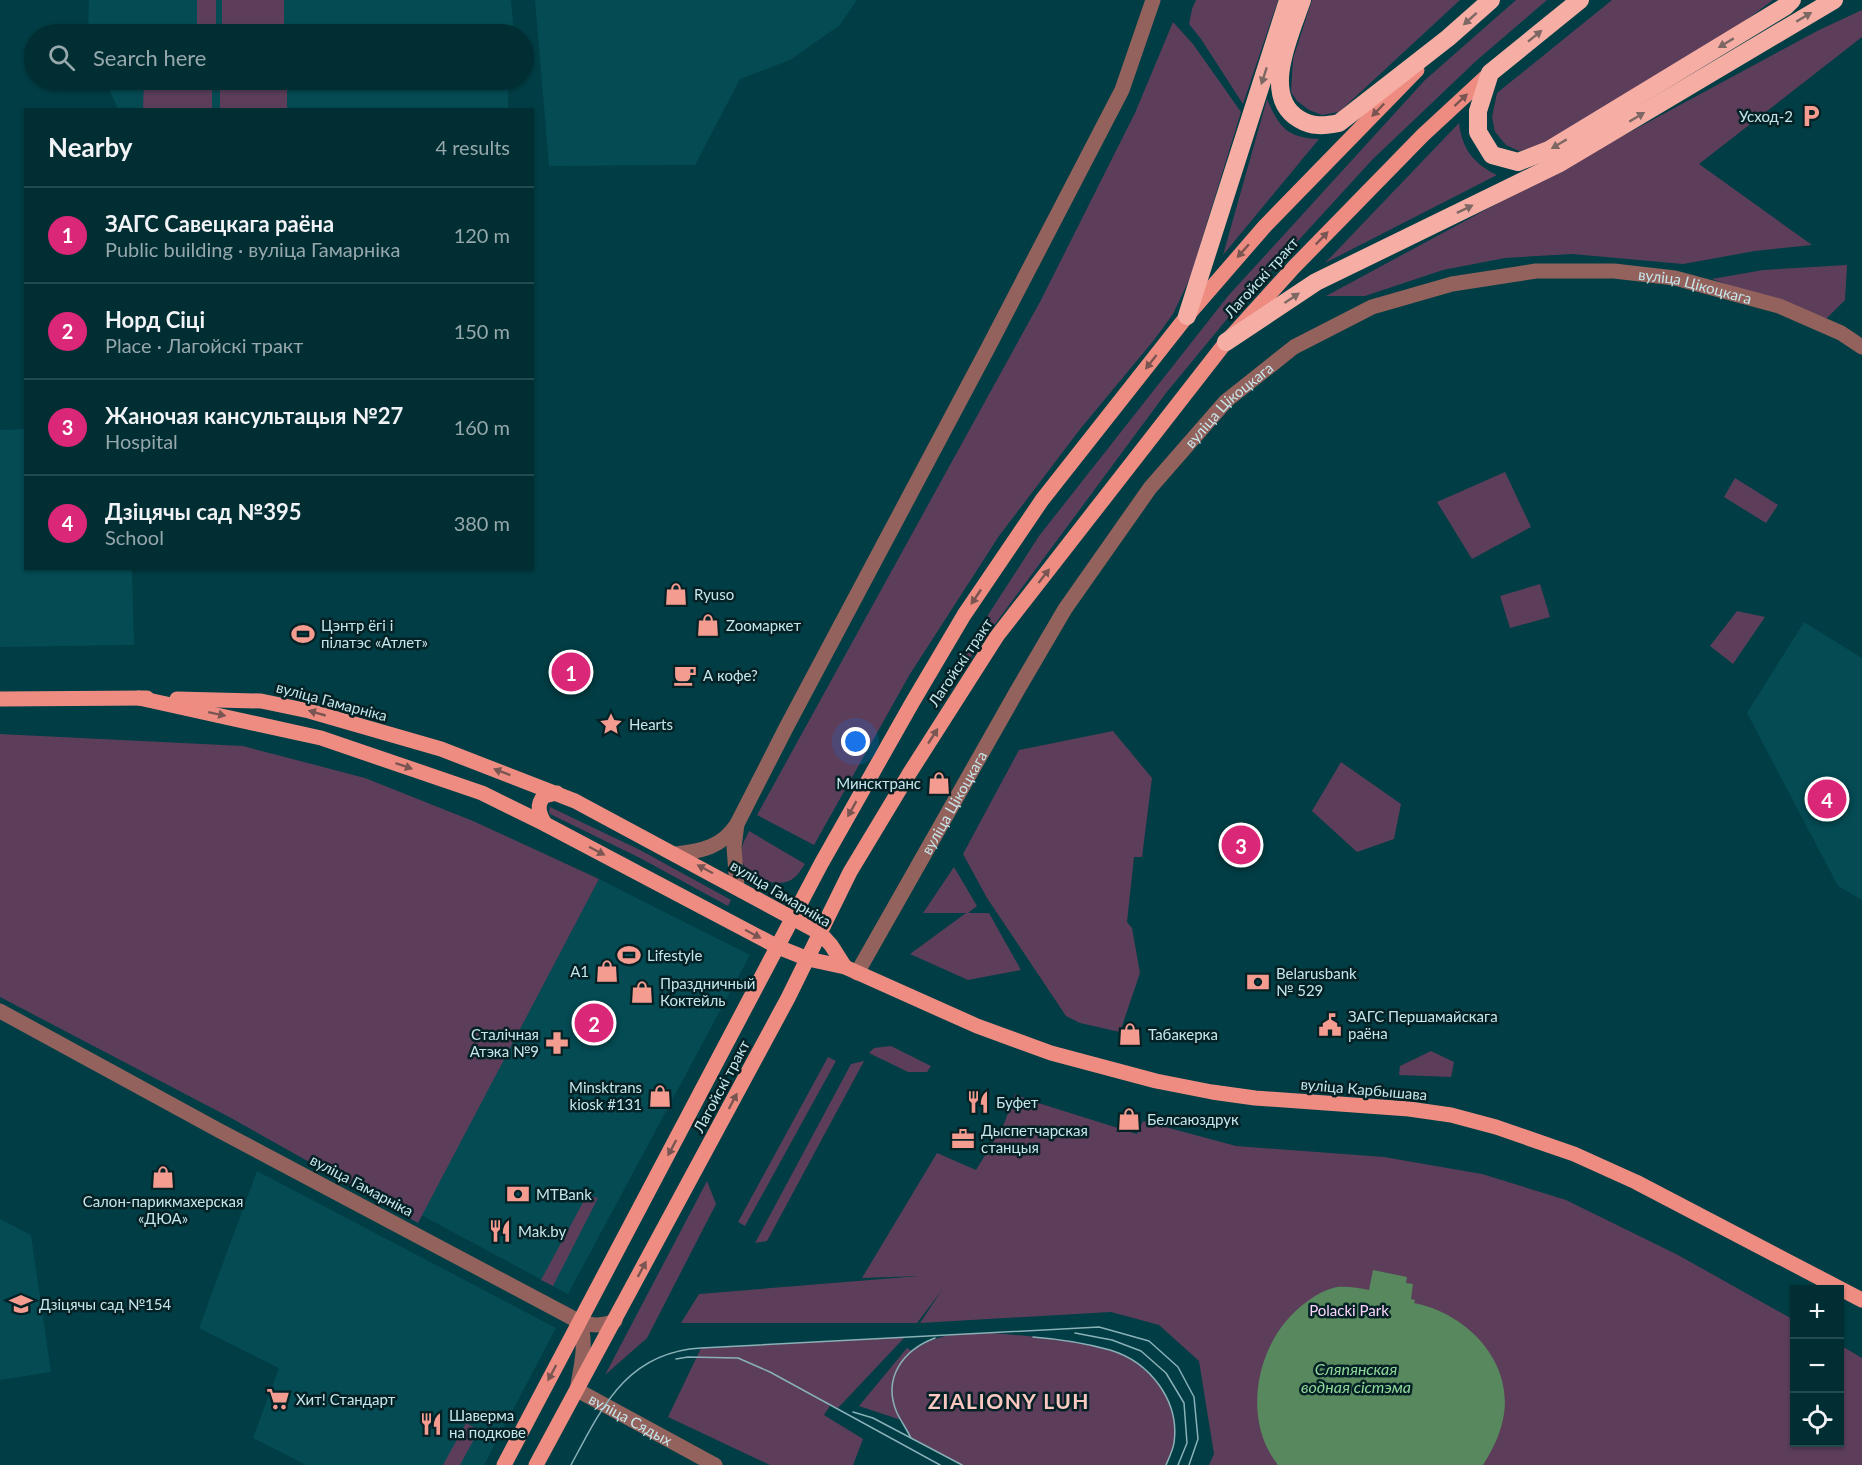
<!DOCTYPE html>
<html lang="en">
<head>
<meta charset="utf-8">
<style>
	:root { --surface:#012e33; --page:#0f3a3f; --text:#f1f3f6; --muted:#96a8ac; --line:#234a4e; --accent:#db2777 }
	body { margin:0; font-family:Lato,sans-serif; background:var(--page); color:var(--text) }
	.controls { position:absolute; right:18px; bottom:18px; display:grid; overflow:hidden; border-radius:0px; box-shadow:0 2px 4px #0004 }
	.controls button { width:54px; height:54px; display:grid; place-items:center; padding:0; border:0; border-bottom:2px solid var(--line); background:var(--surface); color:var(--text); font:30px sans-serif }
	.you { position:absolute; left:856px; top:742px; width:21px; height:21px; margin:-15px; border:4px solid #fff; border-radius:50%; background:#1a73e8; box-shadow:0 0 0 9px #1a73e833 }
	.badge { display:grid; place-items:center; width:39px; height:39px; border-radius:50%; background:var(--accent); color:#fff; font-size:20px; font-weight:700 }
	.pin { position:absolute; translate:-50% -50%; border:3px solid #fff; box-shadow:0 2px 6px #0006 }
	.list { margin:0; padding:0; list-style:none }
	h2 { display:flex; justify-content:space-between; align-items:center; height:78px; margin:0; padding:0 24px; font-size:26px }
	h2 small { font-size:20px; font-weight:400; color:var(--muted) }
	.list li { display:grid; grid-template-columns:39px 1fr auto; gap:18px; align-items:center; box-sizing:border-box; height:96px; padding:0 24px; border-top:2px solid var(--line) }
	.list b { display:block; font-size:22px; white-space:nowrap }
	.list p { margin:0; font-size:20px; white-space:nowrap; color:var(--muted) }
	.list em { font-size:20px; font-style:normal; color:var(--muted) }
	.icon { flex:none; width:33px; height:33px; fill:none; stroke:currentColor; stroke-width:2; stroke-linecap:round; stroke-linejoin:round }
	.map { position:relative; flex:none; width:1862px; height:1465px; overflow:hidden }
	.search { position:absolute; background:var(--surface); box-shadow:0 2px 4px #0004; left:24px; top:24px; width:510px; height:66px; display:flex; align-items:center; gap:15px; box-sizing:border-box; padding:0 21px; border-radius:33px; color:var(--muted); font-size:22px }
	.panel { position:absolute; background:var(--surface); box-shadow:0 2px 4px #0004; left:24px; top:108px; width:510px; height:462px; border-radius:0px }
	.map>svg:first-child { display:block }
</style>
</head>
<body>
<div class="map">
<svg width="1862" height="1465" viewBox="0 0 1862 1465">
	<rect width="100%" height="100%" fill="#013d44"/>
	<g fill="#044b53">
		<polygon points="89,0 511,0 514,34 88,34"/>
		<polygon points="535,0 857,0 840,25 790,60 740,79 695,165 549,166"/>
		<polygon points="105,80 508,80 508,109 118,109"/>
		<polygon points="25,429 26,568 132,569 134,645 0,647 0,430"/>
		<polygon points="1804,622 1862,658 1862,900 1838,886 1747,713"/>
		<polygon points="599,879 750,955 568,1294 421,1215"/>
		<polygon points="257,1171 556,1328 484,1465 306,1465 253,1438 279,1368 199,1328"/>
		<polygon points="0,1219 31,1235 51,1372 0,1380"/>
	</g>
	<g fill="#5c3e5b">
		<rect x="197" y="0" width="19" height="32"/>
		<rect x="222" y="0" width="62" height="34"/>
		<polygon points="1196,0 1278,0 1243,104 1201,39 1189,24 1192,9"/>
		<polygon points="1312,0 1460,0 1339,112 1322,115 1309,110 1297,101 1291,92 1293,59"/>
		<polygon points="1516,0 1547,0 1476,61 1372,160 1232,313 1166,393 947,689 943,685 1039,536 1228,296 1425,80"/>
		<polygon points="1612,0 1773,0 1738,26 1544,145 1519,151 1506,145 1495,132 1492,117 1497,93"/>
		<polygon points="1862,10 1862,37 1699,164 1812,245 1755,251 1683,264 1572,254 1505,258 1443,270 1365,296 1326,296 1819,30"/>
		<polygon points="1173,22 1193,44 1241,112 1190,278 1173,314 1154,340 1081,428 999,536 910,674 814,845 757,815 1041,300 1135,113"/>
		<rect x="220" y="80" width="67" height="29"/>
		<polygon points="144,82 212,83 212,109 143,109"/>
		<path d="M 1267,99 C 1279,127 1287,138 1319,139 L 1223,255 Z"/>
		<path d="M 1459,123 C 1462,149 1474,164 1497,175 L 1325,263 Z"/>
		<polygon points="1847,265 1845,300 1825,320 1712,279 1763,270"/>
		<polygon points="1505,472 1531,527 1472,559 1437,502"/>
		<polygon points="1735,478 1778,505 1766,523 1724,497"/>
		<polygon points="1540,584 1550,617 1510,628 1500,596"/>
		<polygon points="1737,611 1765,617 1733,664 1710,646"/>
		<polygon points="1113,731 1152,778 1142,857 1134,857 1127,922 1132,928 1140,973 1120,1032 1080,1023 1066,1016 987,898 963,854 1019,750"/>
		<polygon points="0,734 243,746 365,778 473,821 599,879 418,1223 231,1118 0,997"/>
		<polygon points="1341,762 1401,804 1394,839 1357,852 1312,811"/>
		<polygon points="550,807 642,851 731,900 728,906 640,858 550,814 549,811"/>
		<path d="M 749,831 L 805,864 C 800,871 797,877 789,881 C 771,888 741,875 741,854 C 741,845 746,838 749,831 Z"/>
		<polygon points="954,867 977,906 968,913 989,913 1021,970 968,980 910,954 966,913 923,913"/>
		<polygon points="891,1046 931,1066 927,1072 908,1072 869,1053 874,1048"/>
		<polygon points="1431,1051 1454,1062 1451,1077 1399,1075 1400,1066"/>
		<polygon points="828,1057 836,1061 745,1226 738,1222"/>
		<polygon points="864,1061 767,1241 755,1243 851,1064"/>
		<polygon points="1015,1094 1032,1101 1137,1134 1143,1121 1236,1146 1384,1157 1482,1174 1566,1200 1678,1255 1794,1320 1794,1442 1840,1442 1840,1345 1862,1358 1862,1465 1209,1465 1214,1454 1199,1361 1159,1325 1111,1312 920,1323 942,1290 917,1323 681,1323 699,1294 919,1276 862,1278 937,1153 976,1170 1004,1124"/>
		<polygon points="707,1181 716,1204 647,1338 605,1375"/>
		<polygon points="587,1195 598,1198 553,1286 541,1280"/>
		<path d="M 991,1333 C 1030,1336 1072,1339 1109,1350 C 1150,1362 1180,1401 1174,1443 C 1173,1450 1169,1458 1166,1465 L 962,1465 L 911,1438 L 901,1420 L 859,1406 L 907,1348 L 912,1351 C 940,1332 960,1334 991,1333 Z"/>
		<polygon points="905,1337 838,1408 826,1403 830,1406 824,1415 863,1439 853,1465 770,1465 668,1417 701,1348"/>
		<polygon points="466,1423 479,1430 460,1465 443,1465"/>
	</g>
	<path fill="#58885e" d="M 1373,1270 L 1407,1277 L 1406,1283 L 1413,1284 L 1411,1299 L 1415,1300 L 1414,1303 C 1465,1313 1512,1359 1504,1414 C 1501,1433 1493,1449 1483,1465 L 1278,1465 C 1239,1416 1258,1335 1308,1301 C 1316,1295 1326,1289 1337,1287 C 1347,1286 1359,1288 1369,1290 Z"/>
	<g fill="none" stroke-linecap="round" stroke-linejoin="round">
		<g stroke="#93625c" stroke-width="15">
			<polyline points="737,824 734,847 737,887"/>
			<path d="M 676,854 C 702,851 722,847 737,824 L 787,726 L 988,348 L 1122,90 L 1153,0"/>
			<path id="s1" d="M 857,973 L 1017,691 L 1065,609 L 1150,488 L 1226,401 L 1294,347 L 1372,307 L 1452,284 L 1536,271 L 1614,271 L 1675,278 L 1779,306 L 1841,333 L 1862,347"/>
			<path d="M 0,1011 L 220,1131 L 580,1322 C 593,1326 602,1326 615,1321"/>
			<path id="s2" d="M 580,1322 C 587,1345 581,1367 577,1390 L 715,1465"/>
		</g>
		<g stroke="#ef8c81" stroke-width="15">
			<polyline points="139,698 321,738 482,793 545,824 778,947 808,959 845,967 977,1026 1051,1053 1156,1081 1212,1092 1255,1098 1409,1109 1451,1115 1496,1127 1574,1154 1636,1182 1862,1300"/>
			<polyline points="0,699 147,698"/>
			<polyline points="177,699 261,701 309,711 441,749 575,801 820,933 831,945 845,967"/>
			<path d="M 545,824 C 539,814 536,805 544,796 L 557,793"/>
			<polyline points="504,1465 821,864 912,703 964,615 1042,500 1187,316 1265,226 1417,70"/>
			<polyline points="536,1465 788,998 850,872 909,774 997,636 1226,342 1294,267 1423,135 1490,73"/>
		</g>
		<g stroke="#f6aea4" stroke-width="18">
			<path d="M 1302,0 C 1291,33 1260,96 1299,119 C 1312,127 1324,126 1339,123 L 1448,38 L 1491,0"/>
			<polyline points="1580,0 1490,73 1478,111 1478,132 1492,155 1518,162 1549,150 1786,6 1792,0"/>
			<polyline points="1187,316 1288,0"/>
			<polyline points="1226,342 1316,282 1558,164 1834,0"/>
		</g>
		<g stroke="#89b1b7" stroke-width="1.5">
			<polyline points="1075,1333 1112,1340 1141,1351 1166,1373 1184,1403 1187,1443 1178,1465"/>
			<path d="M 1033,1337 C 1058,1339 1085,1343 1110,1350 C 1150,1362 1180,1401 1174,1443 C 1173,1450 1169,1458 1166,1465"/>
			<polyline points="676,1359 688,1357 738,1358 770,1372 940,1465"/>
			<polyline points="853,1412 873,1418 962,1465"/>
			<path d="M 911,1438 C 907,1430 901,1421 897,1413 C 882,1378 903,1350 935,1338"/>
			<path d="M 571,1465 C 602,1407 627,1352 701,1348 L 1099,1327 L 1149,1341 L 1178,1367 L 1194,1397 L 1198,1439 L 1189,1465"/>
		</g>
	</g>
	<defs><path id="oneway-solid" d="M-6-.8H1V-3.2L6.5 0L1 3.2V.8H-6Z" transform="scale(1.5)"/></defs>
	<g fill="#7d6864">
		<use href="#oneway-solid" transform="translate(1804 17) rotate(-31)"/>
		<use href="#oneway-solid" transform="translate(1470 19) rotate(138)"/>
		<use href="#oneway-solid" transform="translate(1535 36) rotate(-39)"/>
		<use href="#oneway-solid" transform="translate(1726 43) rotate(149)"/>
		<use href="#oneway-solid" transform="translate(1264 76) rotate(108)"/>
		<use href="#oneway-solid" transform="translate(1637 117) rotate(-31)"/>
		<use href="#oneway-solid" transform="translate(1559 144) rotate(149)"/>
		<use href="#oneway-solid" transform="translate(1465 209) rotate(-26)"/>
		<use href="#oneway-solid" transform="translate(1292 298) rotate(-34)"/>
	</g>
	<g fill="#7a5653">
		<use href="#oneway-solid" transform="translate(1461 100) rotate(-43)"/>
		<use href="#oneway-solid" transform="translate(1378 110) rotate(134)"/>
		<use href="#oneway-solid" transform="translate(1322 238) rotate(-46)"/>
		<use href="#oneway-solid" transform="translate(1243 251) rotate(131)"/>
		<use href="#oneway-solid" transform="translate(1151 362) rotate(128)"/>
		<use href="#oneway-solid" transform="translate(1044 576) rotate(-52)"/>
		<use href="#oneway-solid" transform="translate(976 597) rotate(124)"/>
		<use href="#oneway-solid" transform="translate(317 713) rotate(-164)"/>
		<use href="#oneway-solid" transform="translate(217 714) rotate(12)"/>
		<use href="#oneway-solid" transform="translate(933 736) rotate(-57)"/>
		<use href="#oneway-solid" transform="translate(404 766) rotate(19)"/>
		<use href="#oneway-solid" transform="translate(502 772) rotate(-159)"/>
		<use href="#oneway-solid" transform="translate(852 809) rotate(119)"/>
		<use href="#oneway-solid" transform="translate(597 851) rotate(28)"/>
		<use href="#oneway-solid" transform="translate(705 869) rotate(-152)"/>
		<use href="#oneway-solid" transform="translate(753 934) rotate(28)"/>
		<use href="#oneway-solid" transform="translate(733 1101) rotate(-62)"/>
		<use href="#oneway-solid" transform="translate(672 1148) rotate(118)"/>
		<use href="#oneway-solid" transform="translate(642 1269) rotate(-62)"/>
		<use href="#oneway-solid" transform="translate(552 1373) rotate(118)"/>
	</g>
	<defs>
		<g id="parking-bare" transform="scale(1.8)"><path d="M-3.5-5.5H1a3.5 3.5 0 0 1 0 7H-1V5.5H-3.5ZM-1-3.4V-.6H.8a1.4 1.4 0 0 0 0-2.8Z" fill="#f59c91" stroke="#042125" stroke-width="2.5" paint-order="stroke"/></g>
		<g id="shop-bare" transform="scale(1.8)"><path d="M-5-2.5h2.3a2.7 3.5 0 0 1 5.4 0H5L5.5 6h-11ZM-1.5-2.5h3a1.5 2.3 0 0 0-3 0Z" fill="#f59c91" stroke="#042125" stroke-width="2.5" paint-order="stroke"/></g>
		<g id="stadium-bare" transform="scale(1.8)"><path d="M0-5a6.5 5 0 1 0 0 10a6.5 5 0 1 0 0-10ZM-3.5-1.8h7v3.6h-7Z" fill="#f59c91" stroke="#042125" stroke-width="2.5" paint-order="stroke"/></g>
		<g id="cafe-bare" transform="scale(1.8)"><path d="M-5.5-4.5H6V0H3Q3 3.5 0 3.5H-2.5Q-5.5 3.5-5.5 0ZM3-3.2v2h1.7v-2ZM-6 4.5H4V6H-6Z" fill="#f59c91" stroke="#042125" stroke-width="2.5" paint-order="stroke"/></g>
		<g id="sight-bare" transform="scale(1.8)"><path d="M0-6L1.8-2.2L6-1.7L2.9 1.2L3.7 5.4L0 3.3L-3.7 5.4L-2.9 1.2L-6-1.7L-1.8-2.2Z" fill="#f59c91" stroke="#042125" stroke-width="2.5" paint-order="stroke"/></g>
		<g id="bank-bare" transform="scale(1.8)"><path d="M-6-4H6V4H-6ZM0-2.3a2.3 2.3 0 1 0 0 4.6a2.3 2.3 0 1 0 0-4.6Z" fill="#f59c91" stroke="#042125" stroke-width="2.5" paint-order="stroke"/></g>
		<g id="civic-bare" transform="scale(1.8)"><path d="M-.6-6.5H3V-4.5H.6V-3L4-1V1h2V6H-6V1h2V-1L-.6-3ZM-1.2 2.5V6h2.4V2.5Z" fill="#f59c91" stroke="#042125" stroke-width="2.5" paint-order="stroke"/></g>
		<g id="pharmacy-bare" transform="scale(1.8)"><path d="M-2-6h4v4h4v4h-4v4h-4v-4h-4v-4h4Z" fill="#f59c91" stroke="#042125" stroke-width="2.5" paint-order="stroke"/></g>
		<g id="restaurant-bare" transform="scale(1.8)"><path d="M-5-6h1v4h1v-4h1v4h1v-4h1v5L-1.5 .5V6h-2V.5L-5-1ZM5-6V6H3V1.5H1.5Q1.5-4 5-6Z" fill="#f59c91" stroke="#042125" stroke-width="2.5" paint-order="stroke"/></g>
		<g id="office-bare" transform="scale(1.8)"><path d="M-6-3h4V-5.5h4V-3h4V5H-6ZM-1-4.5V-3h2v-1.5ZM-6 0V1H6V0Z" fill="#f59c91" stroke="#042125" stroke-width="2.5" paint-order="stroke"/></g>
		<g id="school-bare" transform="scale(1.8)"><path d="M0-5L7-2L0 1L-7-2ZM-4 1L0 2.5L4 1V4Q0 6-4 4Z" fill="#f59c91" stroke="#042125" stroke-width="2.5" paint-order="stroke"/></g>
		<g id="supermarket-bare" transform="scale(1.8)"><path d="M-6-5.5h2.5l.6 2H6L4.5 2H-2.5L-4.4-4H-6ZM-1.5 3.2a1.3 1.3 0 1 0 .1 0ZM3 3.2a1.3 1.3 0 1 0 .1 0Z" fill="#f59c91" stroke="#042125" stroke-width="2.5" paint-order="stroke"/></g>
	</defs>
	<g fill-rule="evenodd">
		<use href="#parking-bare" x="1811" y="116"/>
		<use href="#shop-bare" x="676" y="594"/>
		<use href="#shop-bare" x="708" y="625"/>
		<use href="#stadium-bare" x="303" y="634"/>
		<use href="#cafe-bare" x="685" y="675"/>
		<use href="#sight-bare" x="611" y="724"/>
		<use href="#shop-bare" x="939" y="783"/>
		<use href="#stadium-bare" x="629" y="955"/>
		<use href="#shop-bare" x="607" y="971"/>
		<use href="#bank-bare" x="1258" y="982"/>
		<use href="#shop-bare" x="642" y="992"/>
		<use href="#civic-bare" x="1330" y="1025"/>
		<use href="#shop-bare" x="1130" y="1034"/>
		<use href="#pharmacy-bare" x="557" y="1043"/>
		<use href="#shop-bare" x="660" y="1096"/>
		<use href="#restaurant-bare" x="978" y="1102"/>
		<use href="#shop-bare" x="1129" y="1119"/>
		<use href="#office-bare" x="963" y="1139"/>
		<use href="#shop-bare" x="163" y="1177"/>
		<use href="#bank-bare" x="518" y="1194"/>
		<use href="#restaurant-bare" x="500" y="1231"/>
		<use href="#school-bare" x="21" y="1304"/>
		<use href="#supermarket-bare" x="278" y="1399"/>
		<use href="#restaurant-bare" x="431" y="1424"/>
	</g>
	<g text-anchor="middle" dominant-baseline="central" stroke-width="5" stroke-linejoin="round" paint-order="stroke">
		<g font-size="15" fill="#c6e6eb" stroke="#042125" text-anchor="start">
			<text x="1793" y="116" text-anchor="end">Усход-2</text>
			<text x="694" y="594">Ryuso</text>
			<text x="321" y="625">Цэнтр ёгі і<tspan x="321" dy="17">пілатэс «Атлет»</tspan></text>
			<text x="726" y="625">Zooмаркет</text>
			<text x="703" y="675">А кофе?</text>
			<text x="629" y="724">Hearts</text>
			<text x="921" y="783" text-anchor="end">Минсктранс</text>
			<text x="647" y="955">Lifestyle</text>
			<text x="589" y="971" text-anchor="end">A1</text>
			<text x="1276" y="973">Belarusbank<tspan x="1276" dy="17">№ 529</tspan></text>
			<text x="660" y="983">Праздничный<tspan x="660" dy="17">Коктейль</tspan></text>
			<text x="1348" y="1016">ЗАГС Першамайскага<tspan x="1348" dy="17">раёна</tspan></text>
			<text x="539" y="1034" text-anchor="end">Сталічная<tspan x="539" dy="17">Атэка №9</tspan></text>
			<text x="1148" y="1034">Табакерка</text>
			<text x="642" y="1087" text-anchor="end">Minsktrans<tspan x="642" dy="17">kiosk #131</tspan></text>
			<text x="996" y="1102">Буфет</text>
			<text x="1147" y="1119">Белсаюздрук</text>
			<text x="981" y="1130">Дыспетчарская<tspan x="981" dy="17">станцыя</tspan></text>
			<text x="536" y="1194">MTBank</text>
			<text x="163" y="1201" text-anchor="middle">Салон-парикмахерская<tspan x="163" dy="17">«ДЮА»</tspan></text>
			<text x="518" y="1231">Mak.by</text>
			<text x="39" y="1304">Дзіцячы сад №154</text>
			<text x="296" y="1399">Хит! Стандарт</text>
			<text x="449" y="1415">Шаверма<tspan x="449" dy="17">на подкове</tspan></text>
		</g>
		<g font-size="15" fill="#c6e6eb" stroke="#042125">
			<text transform="translate(1261 277) rotate(-48)">Лагойскі тракт</text>
			<text stroke="none"><textPath href="#s1" startOffset="1186">вуліца Цікоцкага</textPath></text>
			<text stroke="none"><textPath href="#s1" startOffset="682">вуліца Цікоцкага</textPath></text>
			<text transform="translate(960 662) rotate(-56)">Лагойскі тракт</text>
			<text transform="translate(332 701) rotate(15)">вуліца Гамарніка</text>
			<text stroke="none"><textPath href="#s1" startOffset="196">вуліца Цікоцкага</textPath></text>
			<text transform="translate(781 893) rotate(31)">вуліца Гамарніка</text>
			<text transform="translate(721 1086) rotate(-62)">Лагойскі тракт</text>
			<text transform="translate(1364 1089) rotate(5)">вуліца Карбышава</text>
			<text transform="translate(362 1185) rotate(28)">вуліца Гамарніка</text>
			<text stroke="none"><textPath href="#s2" startOffset="130">вуліца Сядых</textPath></text>
		</g>
		<g font-size="15" fill="#fdd4fb" stroke="#042125">
			<text x="1349" y="1310">Polacki Park</text>
		</g>
		<g font-size="16" font-style="italic" fill="#91d99a" stroke="#042125">
			<text x="1356" y="1368">Сляпянская<tspan x="1356" dy="18">водная сістэма</tspan></text>
		</g>
		<g font-size="21" font-weight="bold" letter-spacing="1.5" fill="#fcc8c1" stroke="#042125">
			<text x="1009" y="1400">ZIALIONY LUH</text>
		</g>
	</g>
</svg>
<div class="controls">
<button>+</button>
<button>−</button>
<button><svg class="icon" aria-label="locate" viewBox="0 0 24 24"><circle cx="12" cy="12" r="6"/><path d="M12 2v4M12 18v4M2 12h4M18 12h4"/></svg></button>
</div>
<div class="you"></div>
<div class="pin badge" style="left:571px;top:672px">1</div>
<div class="pin badge" style="left:594px;top:1023px">2</div>
<div class="pin badge" style="left:1241px;top:845px">3</div>
<div class="pin badge" style="left:1827px;top:799px">4</div>
<div class="search"><svg class="icon" aria-label="search" viewBox="0 0 24 24"><circle cx="10" cy="10" r="6"/><path d="M15 15l6 6"/></svg>Search here</div>
<section class="panel">
<h2>Nearby<small>4 results</small></h2>
<ul class="list">
<li><span class="badge">1</span><div><b>ЗАГС Савецкага раёна</b><p>Public building · вуліца Гамарніка</p></div><em>120 m</em></li>
<li><span class="badge">2</span><div><b>Норд Сіці</b><p>Place · Лагойскі тракт</p></div><em>150 m</em></li>
<li><span class="badge">3</span><div><b>Жаночая кансультацыя №27</b><p>Hospital</p></div><em>160 m</em></li>
<li><span class="badge">4</span><div><b>Дзіцячы сад №395</b><p>School</p></div><em>380 m</em></li>
</ul>
</section>
</div>
</body>
</html>
